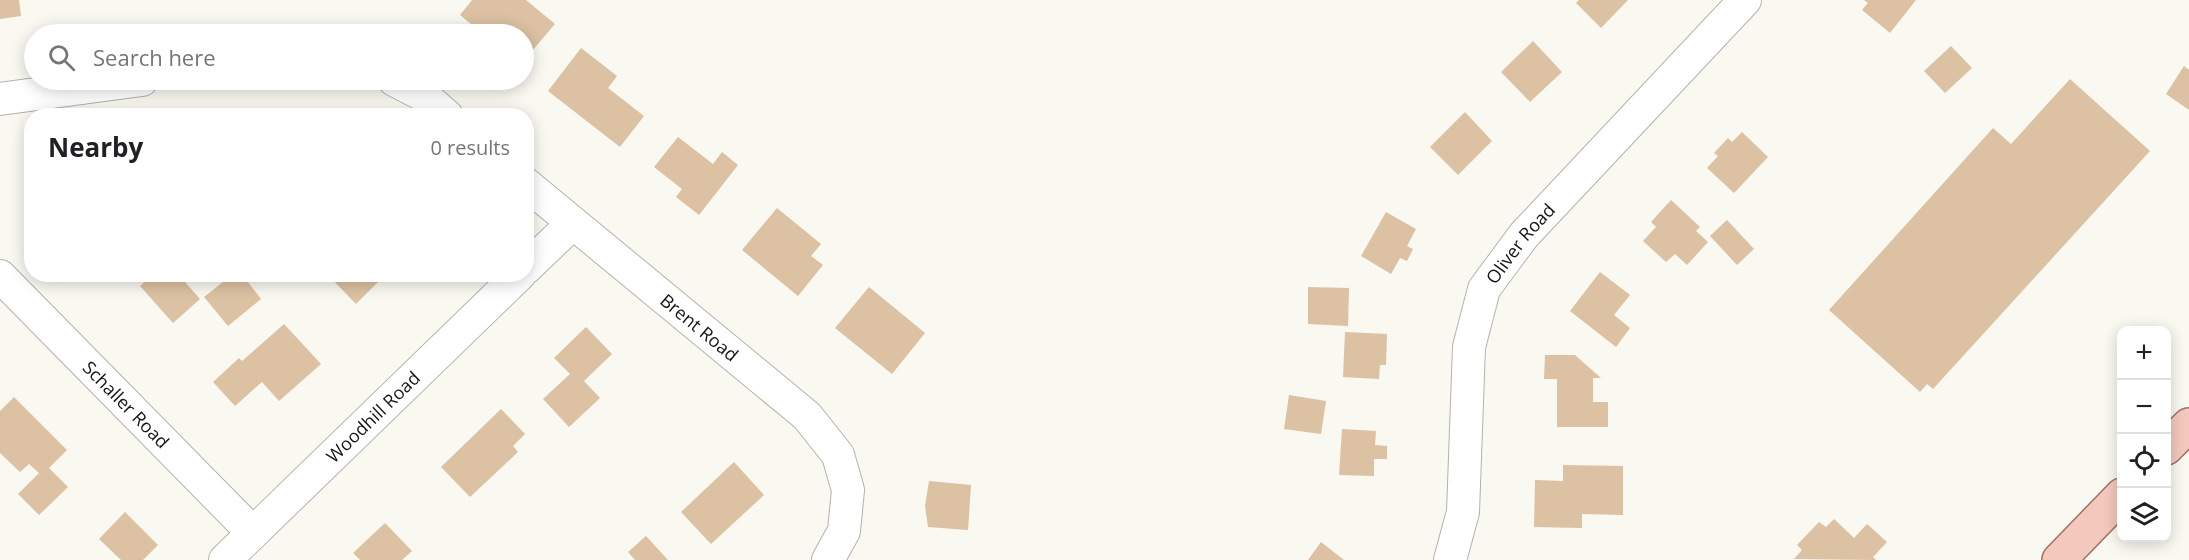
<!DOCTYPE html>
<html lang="en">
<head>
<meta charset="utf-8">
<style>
	:root { --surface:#fff; --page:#f2f2f2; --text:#202124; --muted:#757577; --line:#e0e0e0 }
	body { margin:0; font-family:"Open Sans",sans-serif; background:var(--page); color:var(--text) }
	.controls { position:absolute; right:18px; bottom:18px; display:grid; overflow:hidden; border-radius:12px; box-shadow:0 3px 15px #0003 }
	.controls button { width:54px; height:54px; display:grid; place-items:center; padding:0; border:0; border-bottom:2px solid var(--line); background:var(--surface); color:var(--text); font:30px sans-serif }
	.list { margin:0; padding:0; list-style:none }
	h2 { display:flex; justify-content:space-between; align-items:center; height:78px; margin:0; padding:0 24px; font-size:26px }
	h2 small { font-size:20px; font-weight:400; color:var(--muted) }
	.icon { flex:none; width:33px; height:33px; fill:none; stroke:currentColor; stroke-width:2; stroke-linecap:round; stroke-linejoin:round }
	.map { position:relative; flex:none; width:2189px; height:560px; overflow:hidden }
	.search { position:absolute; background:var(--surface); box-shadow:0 3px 15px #0003; left:24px; top:24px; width:510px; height:66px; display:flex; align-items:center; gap:15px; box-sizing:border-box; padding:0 21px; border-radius:33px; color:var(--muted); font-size:22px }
	.panel { position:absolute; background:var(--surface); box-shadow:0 3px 15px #0003; left:24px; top:108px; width:510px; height:174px; border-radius:24px }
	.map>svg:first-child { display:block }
</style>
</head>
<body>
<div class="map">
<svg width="2189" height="560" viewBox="0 0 2189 560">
	<rect width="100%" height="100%" fill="#f9f8f1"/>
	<g fill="#dcc1a2">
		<polygon points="0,0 19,0 21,16 0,19"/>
		<polygon points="472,0 526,0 555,24 532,51 524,44 524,34 513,34 502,25 494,34 483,34 460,15"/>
		<polygon points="1579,0 1628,0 1601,28 1576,3"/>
		<polygon points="1864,0 1916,0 1890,33 1862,10 1868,3"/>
		<polygon points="1533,41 1562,72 1530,102 1501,72"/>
		<polygon points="1951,46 1972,68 1945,93 1924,71"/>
		<polygon points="581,48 617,76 608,88 644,116 620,147 548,91"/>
		<polygon points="2184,66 2189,70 2189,110 2166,94"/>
		<polygon points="2070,79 2150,151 1933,389 1927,384 1920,392 1829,310 1993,128 2011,144"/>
		<polygon points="1465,112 1492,141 1458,175 1430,147"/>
		<polygon points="1742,132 1768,157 1734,193 1707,168 1718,156 1714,153 1728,138 1732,142"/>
		<polygon points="678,137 713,164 722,152 738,165 699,215 676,197 682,189 654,167"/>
		<polygon points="1671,200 1700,227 1696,231 1708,242 1687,265 1675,254 1666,262 1643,241 1656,227 1651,222"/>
		<polygon points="777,208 821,244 811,256 823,265 798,296 742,250"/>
		<polygon points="1386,212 1416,229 1407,246 1413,249 1407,261 1400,258 1391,274 1361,256"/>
		<polygon points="1727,220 1754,249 1737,265 1710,236"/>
		<polygon points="1600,272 1630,295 1614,315 1630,328 1616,347 1570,311"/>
		<polygon points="153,274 178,274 200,299 173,323 140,286"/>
		<polygon points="233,274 242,274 261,299 228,326 204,297"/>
		<polygon points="331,274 373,274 379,281 356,304 329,276"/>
		<polygon points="869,287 925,333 892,374 835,328"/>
		<polygon points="1308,287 1349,288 1348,326 1308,324"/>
		<polygon points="284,324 321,364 279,401 262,382 235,406 213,382 239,358 242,361"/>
		<polygon points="586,327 612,354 584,381 600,398 569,427 543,399 570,374 554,358"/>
		<polygon points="1345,332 1387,334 1386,365 1380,365 1379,379 1343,377"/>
		<polygon points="1545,355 1575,355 1601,378 1593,378 1593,402 1608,402 1608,427 1557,427 1557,379 1544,379"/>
		<polygon points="1289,395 1326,401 1321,434 1284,429"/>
		<polygon points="14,397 67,450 49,468 68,487 39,515 18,494 39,473 29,464 20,472 0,453 0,411"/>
		<polygon points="501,409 525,434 513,446 518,452 470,497 441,467"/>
		<polygon points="1342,429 1376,431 1375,445 1387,446 1387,459 1374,459 1374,476 1339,475"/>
		<polygon points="734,462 764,495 711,544 681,512"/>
		<polygon points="1563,465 1623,466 1623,515 1582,514 1582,528 1534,527 1535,480 1563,481"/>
		<polygon points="929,481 971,485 968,530 928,527 925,506"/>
		<polygon points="125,512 158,545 143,560 121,560 99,539"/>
		<polygon points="1834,519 1854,538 1867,524 1887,542 1873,557 1876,560 1794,559 1802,550 1797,545 1819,522 1826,527"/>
		<polygon points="385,523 412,551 402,560 360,560 353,553"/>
		<polygon points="646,536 668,560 635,560 628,552"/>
		<polygon points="1321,542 1344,560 1308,560"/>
	</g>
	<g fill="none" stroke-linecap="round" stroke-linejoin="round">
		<g stroke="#b3b2ab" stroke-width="34">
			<g id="minor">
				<polyline points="394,80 423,95 447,116"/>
				<polyline points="0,99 142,80"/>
				<path id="s1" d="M 526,184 L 807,416 L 838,455 L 848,490 L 844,531 L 828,560"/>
				<polyline points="526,268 573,223"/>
				<path id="s2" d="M 0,276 L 253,533"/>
				<path id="s3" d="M 225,560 L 520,274"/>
				<path id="s4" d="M 1450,560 L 1463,512 L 1469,347 L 1484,289 L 1524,235 L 1745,0"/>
			</g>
		</g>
		<g stroke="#a17165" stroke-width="36">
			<g id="major">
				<polyline points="2166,448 2189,425"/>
				<polyline points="2059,560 2122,495"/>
			</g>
		</g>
		<use href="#minor" stroke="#fff" stroke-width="32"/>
		<use href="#major" stroke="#f4c8bd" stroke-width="33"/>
	</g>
	<g text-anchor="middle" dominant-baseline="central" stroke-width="6" stroke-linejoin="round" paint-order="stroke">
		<g font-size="18" fill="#161513" stroke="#fff">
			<text stroke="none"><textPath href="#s4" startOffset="333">Oliver Road</textPath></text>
			<text stroke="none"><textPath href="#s1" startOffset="225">Brent Road</textPath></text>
			<text stroke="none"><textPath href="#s2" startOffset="180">Schaller Road</textPath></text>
			<text stroke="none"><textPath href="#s3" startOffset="206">Woodhill Road</textPath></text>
		</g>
	</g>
</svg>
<div class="controls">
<button>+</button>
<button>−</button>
<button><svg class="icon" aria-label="locate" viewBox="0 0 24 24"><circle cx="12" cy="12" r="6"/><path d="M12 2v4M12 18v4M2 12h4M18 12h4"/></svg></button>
<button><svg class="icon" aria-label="layers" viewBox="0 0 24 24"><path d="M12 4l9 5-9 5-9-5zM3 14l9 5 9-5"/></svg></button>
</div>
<div class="search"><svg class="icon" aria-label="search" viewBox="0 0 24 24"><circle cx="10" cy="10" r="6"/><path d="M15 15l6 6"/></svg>Search here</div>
<section class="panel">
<h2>Nearby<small>0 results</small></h2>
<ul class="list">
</ul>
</section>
</div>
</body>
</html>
